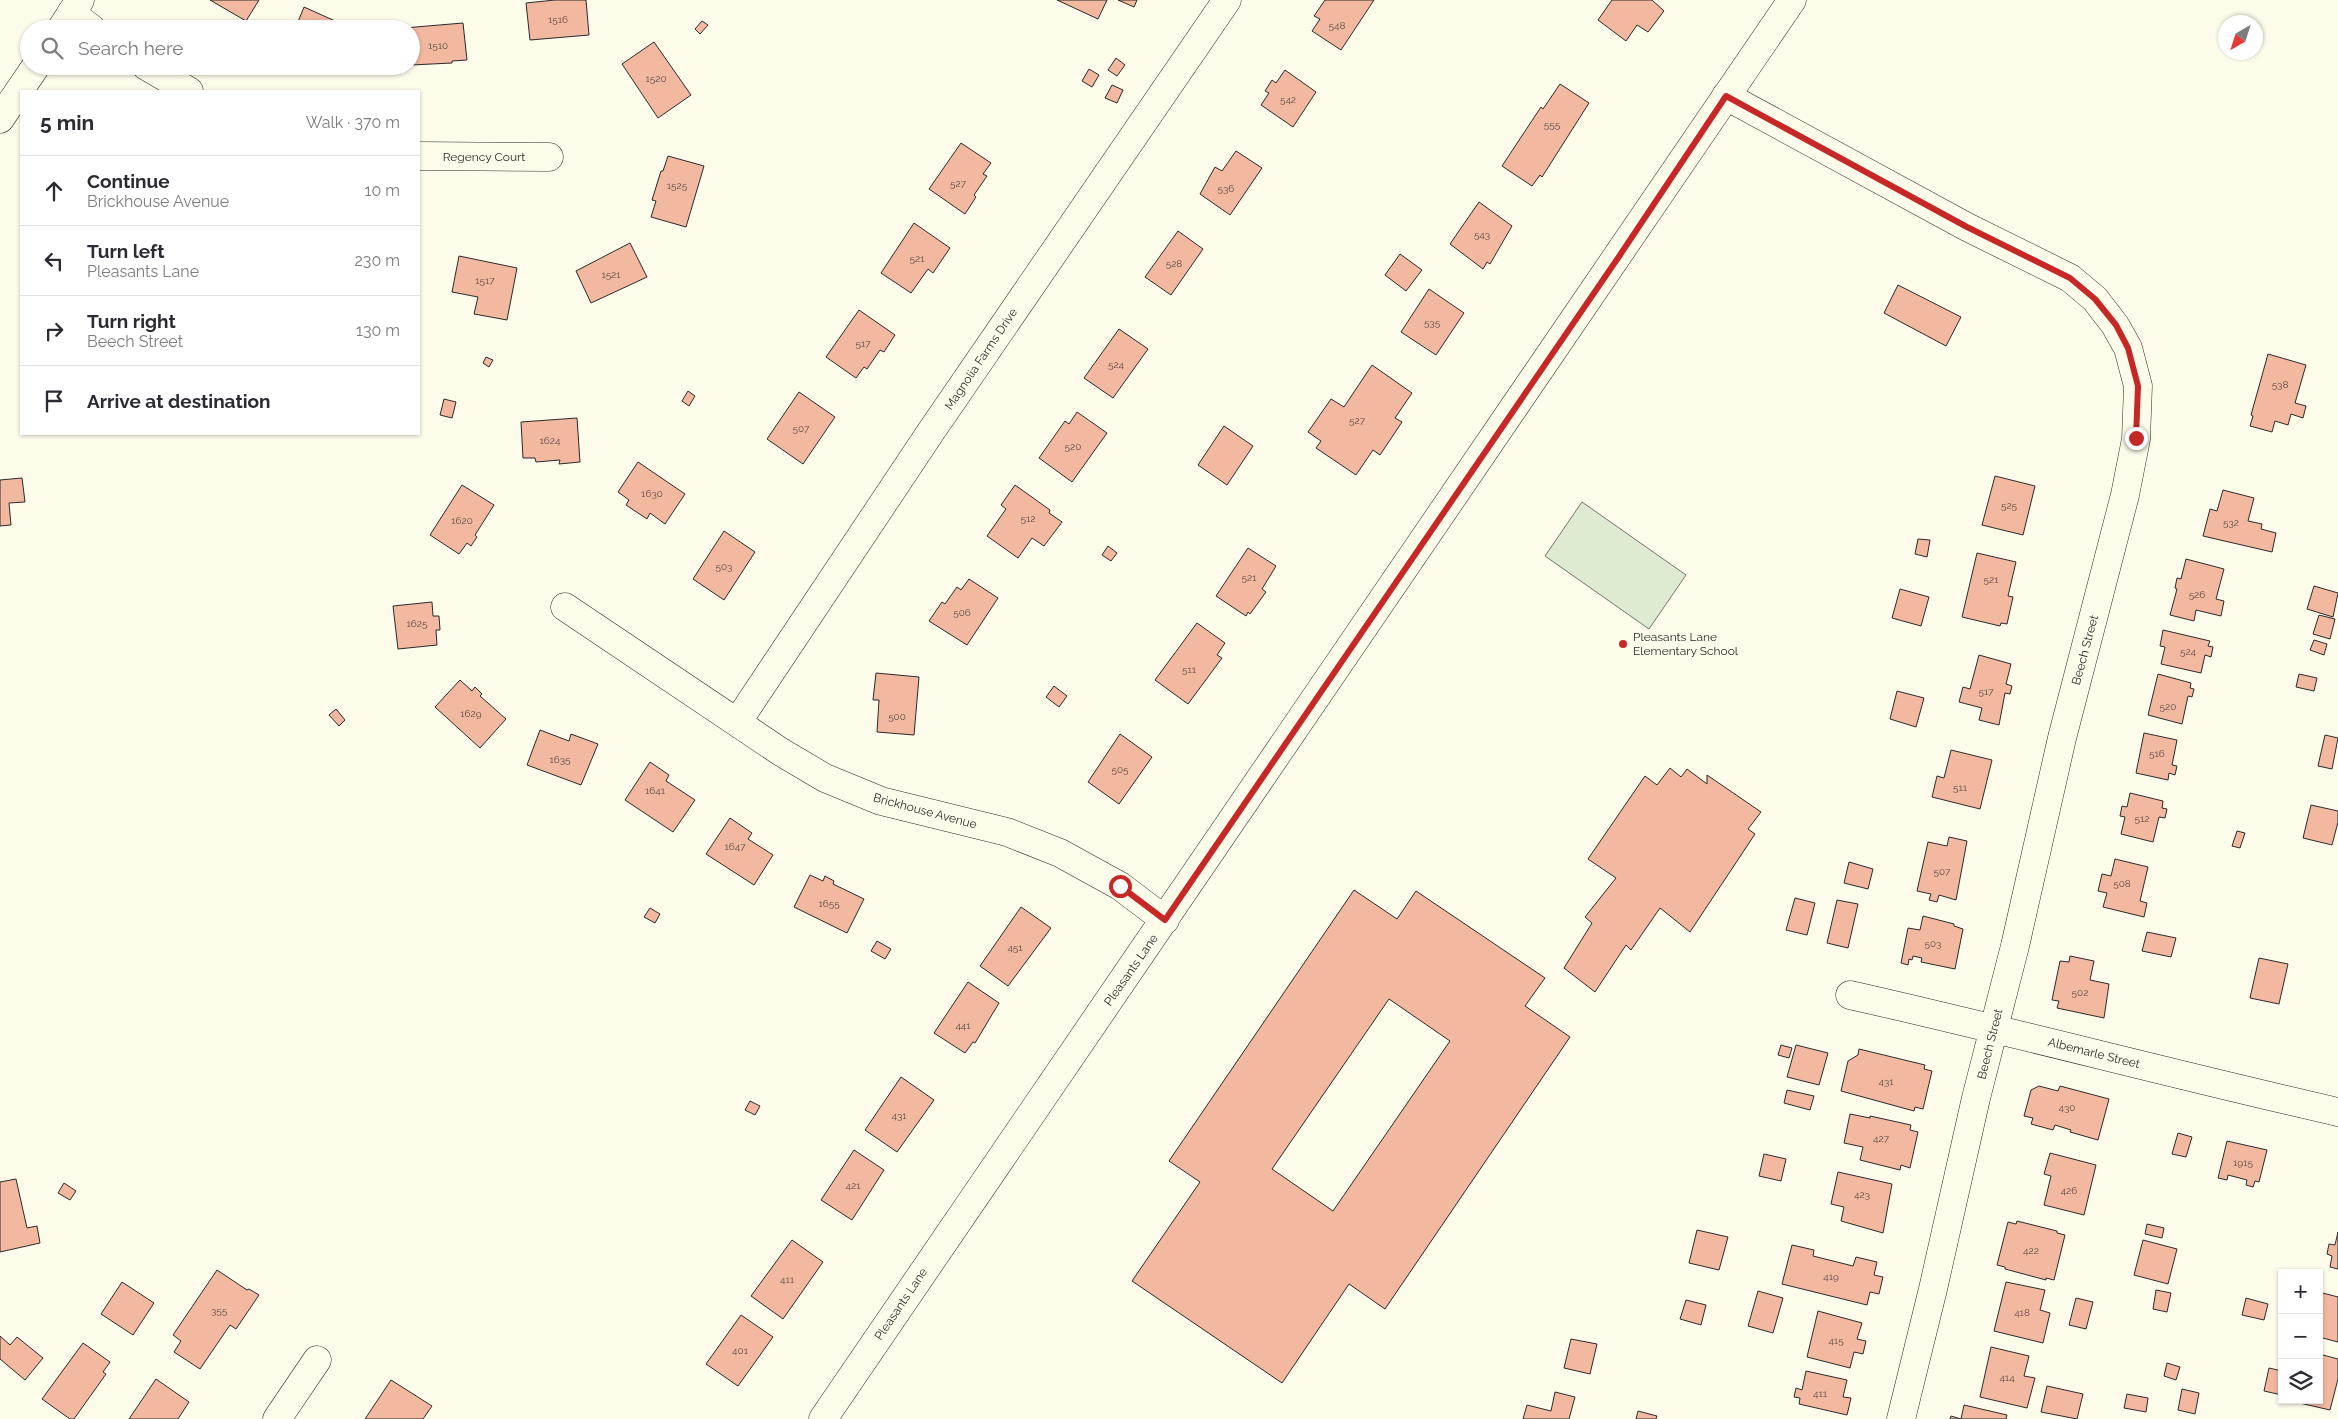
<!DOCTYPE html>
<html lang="en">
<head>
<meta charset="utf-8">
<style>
	:root { --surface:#fff; --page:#f2f2f3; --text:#2b2b33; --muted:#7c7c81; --line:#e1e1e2 }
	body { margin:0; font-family:Raleway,sans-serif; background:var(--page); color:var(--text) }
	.controls { position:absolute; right:15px; bottom:15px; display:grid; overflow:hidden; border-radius:0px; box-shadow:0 1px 4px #0004 }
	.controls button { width:45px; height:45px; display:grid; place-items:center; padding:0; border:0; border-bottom:1px solid var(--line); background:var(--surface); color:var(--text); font:25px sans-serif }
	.compass { position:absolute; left:2218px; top:15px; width:45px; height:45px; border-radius:50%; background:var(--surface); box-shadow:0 1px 4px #0004; rotate:219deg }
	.stop { position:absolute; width:15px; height:15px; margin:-11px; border:4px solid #c62828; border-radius:50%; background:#fff }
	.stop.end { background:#c62828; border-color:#fff; box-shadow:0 1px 5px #0008 }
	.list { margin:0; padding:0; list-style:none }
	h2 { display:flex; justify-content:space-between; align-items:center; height:65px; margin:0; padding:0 20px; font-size:21px }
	h2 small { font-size:16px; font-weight:400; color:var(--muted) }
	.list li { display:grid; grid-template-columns:32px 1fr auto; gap:15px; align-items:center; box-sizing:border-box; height:70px; padding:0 20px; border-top:1px solid var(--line) }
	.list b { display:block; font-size:19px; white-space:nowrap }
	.list p { margin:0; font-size:16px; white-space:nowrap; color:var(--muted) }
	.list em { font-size:16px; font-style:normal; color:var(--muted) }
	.icon { flex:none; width:28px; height:28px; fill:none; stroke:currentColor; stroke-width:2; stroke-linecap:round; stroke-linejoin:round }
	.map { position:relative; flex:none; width:2338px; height:1419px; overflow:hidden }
	.search { position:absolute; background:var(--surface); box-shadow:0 1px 4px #0004; left:20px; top:20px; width:400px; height:55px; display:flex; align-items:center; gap:12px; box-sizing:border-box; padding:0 18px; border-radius:28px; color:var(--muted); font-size:19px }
	.panel { position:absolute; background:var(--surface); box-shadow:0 1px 4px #0004; left:20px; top:90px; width:400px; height:345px; border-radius:0px }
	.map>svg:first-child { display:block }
</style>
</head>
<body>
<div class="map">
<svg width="2338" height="1419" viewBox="0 0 2338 1419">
	<rect width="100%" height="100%" fill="#fdfbea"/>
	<polygon fill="#deebd1" stroke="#74746e" points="1582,502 1686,575 1649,629 1545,556"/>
	<g fill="#f2b8a0" stroke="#2b2b2b" fill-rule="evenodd">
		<polygon points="210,0 259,0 246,21"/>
		<polygon points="555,0 586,0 589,35 530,40 526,3"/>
		<polygon points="1057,0 1107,0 1098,19"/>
		<polygon points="1118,0 1137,0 1134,7"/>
		<polygon points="1325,0 1374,0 1341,50 1312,31 1320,19 1314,16"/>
		<polygon points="1612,0 1652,0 1664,11 1648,32 1637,25 1626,41 1598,20"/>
		<polygon points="304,7 353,29 295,29"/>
		<polygon points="702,21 708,25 700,34 695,29"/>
		<polygon points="463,23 467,60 452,61 452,63 411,65 411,29 404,28"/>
		<polygon points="654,42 691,95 658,118 622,64"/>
		<polygon points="1116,58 1125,65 1117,76 1108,70"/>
		<polygon points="1089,69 1099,75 1092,87 1082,81"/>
		<polygon points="1285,70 1316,92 1293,127 1261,105 1269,93 1265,91 1272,80 1276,83"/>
		<polygon points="1560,84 1589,103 1542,177 1540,175 1532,186 1502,166 1541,107 1543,109"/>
		<polygon points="1112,85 1123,90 1117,103 1105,98"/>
		<polygon points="961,143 991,163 983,174 987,176 974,195 976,197 965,214 929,189"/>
		<polygon points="1236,151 1262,168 1230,215 1200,194 1215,167 1222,171"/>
		<polygon points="668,156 704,166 686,227 651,217 656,201 652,200 661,171 663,171"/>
		<polygon points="1479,202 1512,226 1490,264 1487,262 1483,269 1450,244"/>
		<polygon points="914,223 950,248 933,273 928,269 911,293 881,273"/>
		<polygon points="1178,231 1203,249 1171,295 1145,277"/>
		<polygon points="630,243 647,277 591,303 576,271"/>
		<polygon points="1400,254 1422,270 1406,291 1385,275"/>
		<polygon points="459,256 517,268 507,320 474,314 478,297 452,292"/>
		<polygon points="1898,285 1961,317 1946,346 1884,313"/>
		<polygon points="1429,289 1464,313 1436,355 1401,332"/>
		<polygon points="859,310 895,335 884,352 880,350 867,369 864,367 856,378 826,357"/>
		<polygon points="1119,329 1148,349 1113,398 1084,378"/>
		<polygon points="2268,354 2306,365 2295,403 2306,406 2303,418 2291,414 2288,425 2275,421 2272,432 2250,426 2253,416 2251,415"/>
		<polygon points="486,357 493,360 489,367 483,363"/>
		<polygon points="1372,365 1412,393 1395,418 1402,422 1380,455 1373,450 1356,475 1316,448 1321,441 1308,432 1331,399 1344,407"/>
		<polygon points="688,391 695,396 689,406 682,401"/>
		<polygon points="799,392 835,417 803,464 767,439"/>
		<polygon points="444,399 456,402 452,418 440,415"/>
		<polygon points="1077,412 1107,433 1072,482 1039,458 1065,421 1069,424"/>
		<polygon points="577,418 580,462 559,464 560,460 536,462 535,458 523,458 521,422"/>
		<polygon points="1224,426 1253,446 1227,485 1198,465"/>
		<polygon points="638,462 685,494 665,524 650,513 647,519 626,505 629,500 618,492"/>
		<polygon points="1995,476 2035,486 2023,535 1982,525"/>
		<polygon points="22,478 25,502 9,503 11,525 0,526 0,480"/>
		<polygon points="462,485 494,505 475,535 477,537 471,546 467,543 459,554 430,535"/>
		<polygon points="1015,485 1050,510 1049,513 1062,522 1044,546 1032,538 1018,558 987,536 1006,509 1001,505"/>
		<polygon points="2223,490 2254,498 2248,521 2262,524 2261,529 2276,533 2272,552 2203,536 2210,509 2217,511"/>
		<polygon points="724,531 755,552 724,600 693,579"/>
		<polygon points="1918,539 1930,540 1927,557 1915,554"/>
		<polygon points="1108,546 1117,553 1111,561 1102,555"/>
		<polygon points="1248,548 1276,566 1262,589 1266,592 1250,614 1248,612 1246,616 1216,596"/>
		<polygon points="1977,553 2016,562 2008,596 2013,597 2007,624 2001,623 2000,626 1962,617"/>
		<polygon points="2186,559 2224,569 2216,599 2224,601 2221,616 2196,610 2194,621 2170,615 2177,589 2175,588 2177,578 2181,579"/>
		<polygon points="969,579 998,598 967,645 929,621 942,602 945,604 957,587 961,590"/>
		<polygon points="2314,586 2338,593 2333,617 2307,609"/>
		<polygon points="1900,589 1929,597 1921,626 1892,618"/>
		<polygon points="432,602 433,616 439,616 440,630 436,630 437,645 398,649 393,606"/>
		<polygon points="2319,615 2335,619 2330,639 2313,634"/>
		<polygon points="1197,623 1225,643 1217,655 1222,658 1188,704 1155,680"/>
		<polygon points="2163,630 2210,641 2208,646 2213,647 2211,657 2205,655 2201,673 2161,664 2165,647 2160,646"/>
		<polygon points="2314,640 2327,644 2324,655 2310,650"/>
		<polygon points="1979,655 2011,664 2006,684 2012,686 2010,694 2005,693 1999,725 1979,720 1982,708 1959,702 1963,687 1970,689"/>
		<polygon points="876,673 919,677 914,735 877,732 879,700 873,700"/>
		<polygon points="2158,674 2191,683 2190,688 2194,689 2192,697 2188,696 2182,724 2148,715"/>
		<polygon points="2299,674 2317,678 2314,691 2296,687"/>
		<polygon points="460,680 472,691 475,687 482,694 480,696 506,719 480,748 435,707"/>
		<polygon points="1054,686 1067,696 1059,707 1046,697"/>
		<polygon points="1897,691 1924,698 1916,727 1890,719"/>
		<polygon points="336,709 345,720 339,726 329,715"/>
		<polygon points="540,730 569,741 571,734 598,744 581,785 527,765"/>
		<polygon points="2144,733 2177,740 2172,765 2177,766 2175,775 2169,773 2168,780 2136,773"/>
		<polygon points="1120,734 1152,757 1119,804 1088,782"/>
		<polygon points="2325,735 2338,738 2332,769 2318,766"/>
		<polygon points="1951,750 1992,760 1980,809 1932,797 1937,776 1944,778"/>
		<polygon points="650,762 669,775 666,781 695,800 673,832 625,800"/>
		<polygon points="1670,768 1681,777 1687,769 1707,784 1707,775 1761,812 1748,829 1755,834 1690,932 1660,908 1631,950 1626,945 1595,992 1564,968 1592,923 1585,917 1616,878 1588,859 1645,776 1657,785"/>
		<polygon points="2130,793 2163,801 2162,808 2167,809 2165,818 2159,817 2153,842 2121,834 2125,817 2120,816 2122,806 2127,807"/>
		<polygon points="2311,805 2338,811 2338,822 2332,845 2303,838"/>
		<polygon points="730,818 752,833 748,839 773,855 754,885 706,854"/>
		<polygon points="2237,831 2245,833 2240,848 2232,846"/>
		<polygon points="1949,837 1967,841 1956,900 1939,895 1937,902 1929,900 1931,894 1917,891 1928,842 1947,846"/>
		<polygon points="2115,859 2148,867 2140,901 2147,903 2144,917 2103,907 2107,893 2098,891 2102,874 2111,876"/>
		<polygon points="1849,862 1873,869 1868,889 1844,883"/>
		<polygon points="810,875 823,881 825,876 834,881 833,884 864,899 847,933 794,907"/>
		<path d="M 1354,890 L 1397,919 L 1416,891 L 1545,978 L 1525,1006 L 1570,1037 L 1385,1309 L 1349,1284 L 1282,1383 L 1132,1281 L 1200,1182 L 1169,1161 ZM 1389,999 L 1450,1041 L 1333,1211 L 1272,1169 Z"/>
		<polygon points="1795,898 1815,903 1807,935 1786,930"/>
		<polygon points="1837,900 1858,904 1848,948 1827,943"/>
		<polygon points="1021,907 1051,928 1008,986 980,966"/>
		<polygon points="650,908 660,914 655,923 644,917"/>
		<polygon points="1923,916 1954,924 1954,926 1963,929 1955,969 1921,962 1922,958 1913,956 1912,960 1909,959 1908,965 1901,963 1908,928 1920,930"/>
		<polygon points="2147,932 2176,938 2171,957 2142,951"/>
		<polygon points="877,941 891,949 885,959 871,951"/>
		<polygon points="2070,956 2094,961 2090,980 2109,984 2104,1018 2057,1008 2059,1001 2052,1000 2060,961 2069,962"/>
		<polygon points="2259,958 2288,964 2279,1004 2250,998"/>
		<polygon points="968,982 999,1003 975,1043 973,1042 965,1053 934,1033"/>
		<polygon points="1781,1045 1792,1048 1789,1058 1778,1055"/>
		<polygon points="1796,1045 1828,1053 1819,1085 1787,1077"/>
		<polygon points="1859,1049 1925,1065 1924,1069 1932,1071 1923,1109 1915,1107 1914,1111 1841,1091 1848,1061 1858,1055"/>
		<polygon points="901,1077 934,1100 897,1152 865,1130"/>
		<polygon points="2039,1086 2058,1091 2060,1086 2109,1099 2098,1140 2070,1132 2071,1130 2055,1125 2053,1130 2031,1124 2033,1118 2024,1116 2031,1090"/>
		<polygon points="1787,1090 1814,1096 1810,1110 1784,1103"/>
		<polygon points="750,1101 760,1106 755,1115 745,1110"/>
		<polygon points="1850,1114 1870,1118 1870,1116 1911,1125 1910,1130 1918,1132 1910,1168 1901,1165 1900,1170 1860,1160 1863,1147 1844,1143"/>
		<polygon points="2178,1133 2192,1137 2186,1157 2172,1154"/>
		<polygon points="2227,1141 2267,1150 2259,1182 2255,1181 2253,1187 2246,1185 2247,1180 2228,1175 2227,1180 2218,1178"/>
		<polygon points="854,1150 884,1170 852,1220 821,1200"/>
		<polygon points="2050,1153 2096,1165 2084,1215 2044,1205 2051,1176 2044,1174"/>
		<polygon points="1764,1154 1786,1159 1781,1181 1759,1176"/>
		<polygon points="1838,1172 1892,1184 1883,1233 1841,1221 1844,1207 1831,1204"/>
		<polygon points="16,1179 27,1228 37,1226 40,1243 0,1252 0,1182"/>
		<polygon points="64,1183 76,1191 70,1200 58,1193"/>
		<polygon points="2017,1221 2057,1231 2057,1233 2065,1235 2054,1280 2046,1278 2046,1280 2005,1269 2005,1267 1997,1265 2008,1222 2016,1224"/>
		<polygon points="2147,1224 2164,1228 2162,1238 2145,1234"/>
		<polygon points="1697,1230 1728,1237 1719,1270 1689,1263"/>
		<polygon points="2338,1232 2338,1269 2330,1267 2332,1256 2327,1254 2329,1244 2335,1245"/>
		<polygon points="792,1240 823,1262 783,1319 751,1296"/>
		<polygon points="2143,1240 2177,1249 2168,1284 2134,1275"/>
		<polygon points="1792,1245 1814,1250 1813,1256 1853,1266 1856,1257 1877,1262 1874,1275 1883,1277 1879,1294 1870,1292 1867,1305 1782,1284"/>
		<polygon points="217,1270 247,1290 249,1289 259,1295 236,1329 230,1325 200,1369 174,1352 181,1341 173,1335"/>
		<polygon points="122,1282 154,1303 133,1335 101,1314"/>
		<polygon points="2006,1282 2045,1290 2040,1310 2050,1313 2043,1343 1994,1331"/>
		<polygon points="2156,1290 2171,1293 2167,1312 2153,1309"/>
		<polygon points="1758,1291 1783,1298 1773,1333 1748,1326"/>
		<polygon points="2319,1292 2338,1297 2338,1342 2319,1337"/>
		<polygon points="2076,1298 2093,1302 2086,1329 2069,1325"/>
		<polygon points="2246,1298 2268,1304 2264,1320 2242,1315"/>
		<polygon points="1686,1300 1706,1305 1701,1325 1680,1319"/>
		<polygon points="1818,1311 1862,1323 1857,1339 1866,1341 1863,1354 1854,1352 1850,1368 1807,1357"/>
		<polygon points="741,1315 773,1337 738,1386 706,1364"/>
		<polygon points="0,1336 10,1345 17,1337 43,1358 25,1380 0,1359"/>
		<polygon points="1571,1339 1597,1344 1590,1374 1564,1368"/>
		<polygon points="83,1343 110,1362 103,1372 106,1374 74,1419 70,1419 42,1399"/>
		<polygon points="1991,1347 2029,1356 2024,1376 2035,1378 2027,1408 1980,1397"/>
		<polygon points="2319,1354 2338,1359 2338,1379 2330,1410 2291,1401 2319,1400"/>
		<polygon points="2167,1363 2180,1367 2176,1380 2164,1376"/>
		<polygon points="2269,1368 2282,1371 2282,1395 2264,1391"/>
		<polygon points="1806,1371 1847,1380 1843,1397 1851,1398 1847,1415 1799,1404 1800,1398 1794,1397 1796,1388 1802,1390"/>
		<polygon points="156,1379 189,1402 178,1419 129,1419"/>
		<polygon points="391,1380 432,1406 423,1419 365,1419"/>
		<polygon points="2047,1386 2083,1394 2077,1419 2041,1412"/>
		<polygon points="2182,1389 2199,1393 2195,1414 2178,1410"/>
		<polygon points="1555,1392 1575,1397 1569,1419 1523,1419 1527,1405 1551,1411"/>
		<polygon points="2127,1394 2148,1398 2146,1412 2124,1408"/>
		<polygon points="1964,1405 2007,1415 2006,1419 1950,1419 1951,1416 1961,1419"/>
		<polygon points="1638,1411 1657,1416 1656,1419 1636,1419"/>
	</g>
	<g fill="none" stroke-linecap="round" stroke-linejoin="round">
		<g stroke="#2b2b2b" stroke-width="29">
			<g id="minor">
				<polyline points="71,13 92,29"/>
				<polyline points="61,29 80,0"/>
				<polyline points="146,66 189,91"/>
				<polyline points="1726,96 1967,227 2070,278 2095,299 2115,325 2128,348 2138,386 2136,439 2125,495 2062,738 2015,946 1976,1098 1933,1289 1901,1419"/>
				<polyline points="0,119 36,66"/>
				<polyline points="419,156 549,157"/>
				<polyline points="565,607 781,752 825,778 881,801 1007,832 1060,853 1120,886 1165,920"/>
				<polyline points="738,721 930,433 1227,0"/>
				<path d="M 1850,995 C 2014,1032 2175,1075 2338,1112"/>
				<polyline points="277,1419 317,1360"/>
				<polyline points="823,1419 1792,0"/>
			</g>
		</g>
		<use href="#minor" stroke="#fdfbea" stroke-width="28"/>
	</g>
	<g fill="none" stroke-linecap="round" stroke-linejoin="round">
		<polyline stroke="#c62828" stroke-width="6" points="1120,886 1165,920 1620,255 1726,96 1967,227 2070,278 2095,299 2116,325 2128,348 2138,386 2136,438"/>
	</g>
	<circle fill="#c62828" stroke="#fdfbea" stroke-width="2" cx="1623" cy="644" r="5"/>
	<g text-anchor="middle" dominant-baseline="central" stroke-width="4" stroke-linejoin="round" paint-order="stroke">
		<g font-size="10" fill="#5d4e48">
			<text x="558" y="19">1516</text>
			<text x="1337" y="25">548</text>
			<text x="438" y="45">1510</text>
			<text x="656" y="78">1520</text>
			<text x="1288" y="99">542</text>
			<text x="1552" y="124">555</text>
			<text x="958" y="183">527</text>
			<text x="677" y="185">1525</text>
			<text x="1226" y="188">536</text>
			<text x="1482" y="234">543</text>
			<text x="917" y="258">521</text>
			<text x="1174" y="263">528</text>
			<text x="611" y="274">1521</text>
			<text x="485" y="280">1517</text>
			<text x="1432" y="322">535</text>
			<text x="863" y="343">517</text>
			<text x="1116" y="364">524</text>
			<text x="2280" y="384">538</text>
			<text x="1357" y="420">527</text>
			<text x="801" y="428">507</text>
			<text x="550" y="440">1624</text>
			<text x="1073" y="446">520</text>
			<text x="652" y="493">1630</text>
			<text x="2009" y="505">525</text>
			<text x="1028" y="518">512</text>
			<text x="462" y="520">1620</text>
			<text x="2231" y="522">532</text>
			<text x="724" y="566">503</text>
			<text x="1249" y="577">521</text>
			<text x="1991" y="579">521</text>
			<text x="2197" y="594">526</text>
			<text x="962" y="612">506</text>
			<text x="417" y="623">1625</text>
			<text x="2188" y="651">524</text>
			<text x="1189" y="669">511</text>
			<text x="1986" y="691">517</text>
			<text x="2168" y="706">520</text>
			<text x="471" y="713">1629</text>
			<text x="897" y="716">500</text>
			<text x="2157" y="753">516</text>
			<text x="560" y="759">1635</text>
			<text x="1120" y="769">505</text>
			<text x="1960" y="787">511</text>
			<text x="655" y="790">1641</text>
			<text x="2142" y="818">512</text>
			<text x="735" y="846">1647</text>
			<text x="1942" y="871">507</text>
			<text x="2122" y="883">508</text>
			<text x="829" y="903">1655</text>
			<text x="1933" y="943">503</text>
			<text x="1015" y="947">451</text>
			<text x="2080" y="992">502</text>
			<text x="963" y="1025">441</text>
			<text x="1886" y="1081">431</text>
			<text x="2067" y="1107">430</text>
			<text x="899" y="1115">431</text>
			<text x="1881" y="1138">427</text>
			<text x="2243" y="1162">1915</text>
			<text x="853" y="1185">421</text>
			<text x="2069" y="1190">426</text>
			<text x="1862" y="1194">423</text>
			<text x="2031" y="1250">422</text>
			<text x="1831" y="1276">419</text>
			<text x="787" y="1279">411</text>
			<text x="219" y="1310">355</text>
			<text x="2022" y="1312">418</text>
			<text x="1836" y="1340">415</text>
			<text x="740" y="1350">401</text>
			<text x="2007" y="1377">414</text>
			<text x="1820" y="1393">411</text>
		</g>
		<g font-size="12" fill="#2b2b2b" stroke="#fdfbea">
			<text x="484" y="157">Regency Court</text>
			<text transform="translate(981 359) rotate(-56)">Magnolia Farms Drive</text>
			<text transform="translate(2085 650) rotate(-75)">Beech Street</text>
			<text transform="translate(925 811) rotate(15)">Brickhouse Avenue</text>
			<text transform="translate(1131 970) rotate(-55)">Pleasants Lane</text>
			<text transform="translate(1990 1044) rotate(-76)">Beech Street</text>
			<text transform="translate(2094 1053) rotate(14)">Albemarle Street</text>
			<text transform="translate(901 1304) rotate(-56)">Pleasants Lane</text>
		</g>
		<g font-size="12" fill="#2b2b2b" stroke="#fdfbea" text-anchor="start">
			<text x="1633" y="637">Pleasants Lane<tspan x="1633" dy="14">Elementary School</tspan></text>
		</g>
	</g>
</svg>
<div class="controls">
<button>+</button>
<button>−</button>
<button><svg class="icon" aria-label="layers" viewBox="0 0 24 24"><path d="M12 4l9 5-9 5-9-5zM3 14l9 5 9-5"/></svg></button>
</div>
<svg class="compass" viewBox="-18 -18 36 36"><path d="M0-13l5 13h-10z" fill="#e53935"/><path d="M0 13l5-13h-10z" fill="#7c7c81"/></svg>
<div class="stop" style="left:1120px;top:886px"></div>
<div class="stop end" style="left:2136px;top:438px"></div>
<div class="search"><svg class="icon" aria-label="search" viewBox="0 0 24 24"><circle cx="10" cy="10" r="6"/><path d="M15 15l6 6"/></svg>Search here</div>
<section class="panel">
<h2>5 min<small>Walk · 370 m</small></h2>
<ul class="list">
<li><svg class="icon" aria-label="ahead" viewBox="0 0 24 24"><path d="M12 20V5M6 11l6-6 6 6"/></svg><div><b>Continue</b><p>Brickhouse Avenue</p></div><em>10 m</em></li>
<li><svg class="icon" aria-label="left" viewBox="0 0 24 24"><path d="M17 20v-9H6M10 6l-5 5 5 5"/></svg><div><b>Turn left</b><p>Pleasants Lane</p></div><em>230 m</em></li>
<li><svg class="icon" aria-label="right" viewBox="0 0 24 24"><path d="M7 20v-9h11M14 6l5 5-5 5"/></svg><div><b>Turn right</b><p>Beech Street</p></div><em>130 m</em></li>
<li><svg class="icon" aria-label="arrive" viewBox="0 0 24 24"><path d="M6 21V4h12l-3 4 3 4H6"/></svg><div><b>Arrive at destination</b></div></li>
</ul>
</section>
</div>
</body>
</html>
